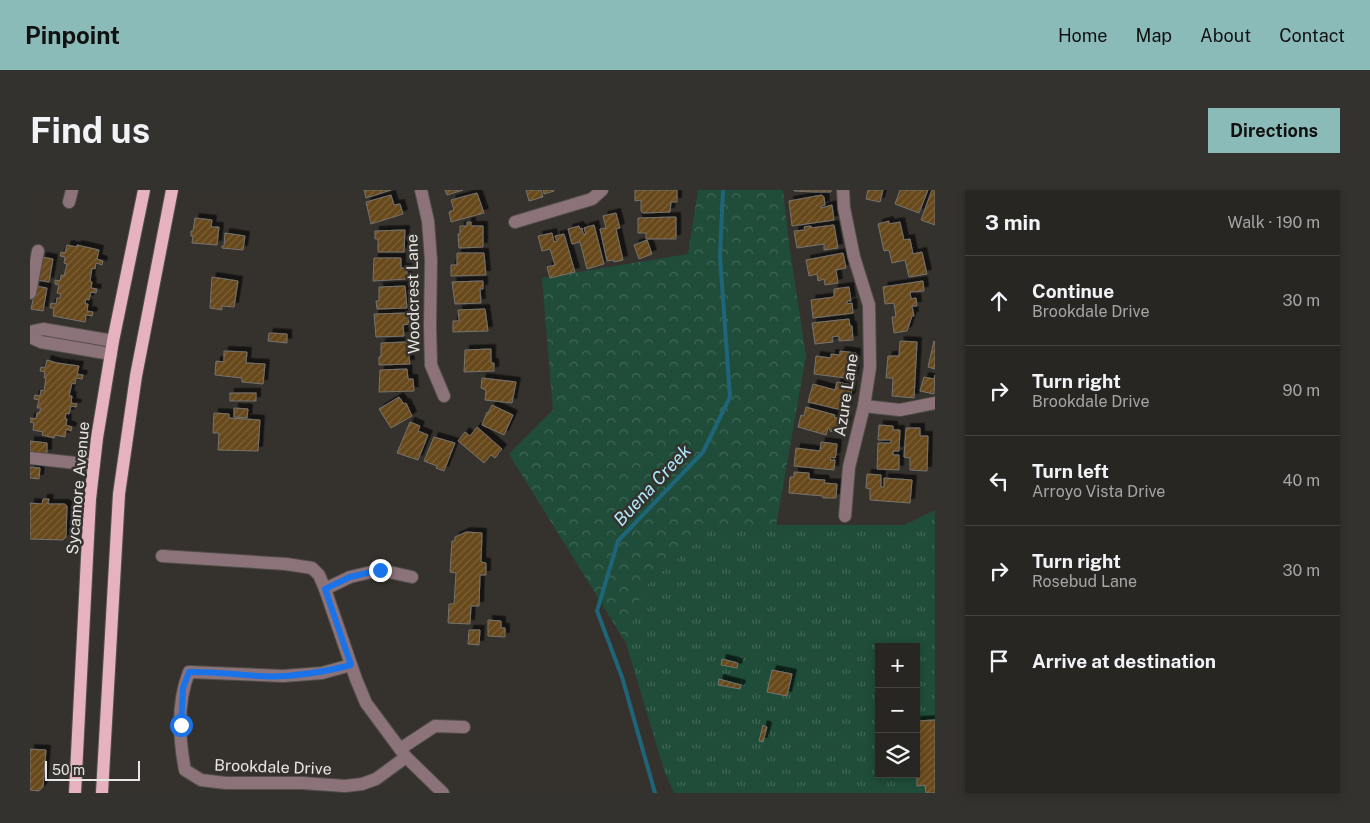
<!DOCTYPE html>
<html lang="en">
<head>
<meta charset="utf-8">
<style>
	:root { --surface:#282622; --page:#34322f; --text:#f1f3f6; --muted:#a5a5a5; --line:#444340; --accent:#8bbbb9 }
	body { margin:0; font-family:"Public Sans",sans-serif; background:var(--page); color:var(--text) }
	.controls { position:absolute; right:15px; bottom:15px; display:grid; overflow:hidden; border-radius:0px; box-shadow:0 2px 8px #0003 }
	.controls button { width:45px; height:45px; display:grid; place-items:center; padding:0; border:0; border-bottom:1px solid var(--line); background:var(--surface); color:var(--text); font:25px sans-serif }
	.scale { position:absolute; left:15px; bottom:12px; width:95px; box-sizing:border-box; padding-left:5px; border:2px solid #e8e6e4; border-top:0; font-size:14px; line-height:18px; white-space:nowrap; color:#e8e6e4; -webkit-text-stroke:4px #35322e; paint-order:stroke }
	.stop { position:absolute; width:15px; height:15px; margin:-11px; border:4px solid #1a73e8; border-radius:50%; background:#fff }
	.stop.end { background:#1a73e8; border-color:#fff; box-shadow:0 1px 5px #0008 }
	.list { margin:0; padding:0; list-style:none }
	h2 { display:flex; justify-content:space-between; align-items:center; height:65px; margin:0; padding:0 20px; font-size:21px }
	h2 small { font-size:16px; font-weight:400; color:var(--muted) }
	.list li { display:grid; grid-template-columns:32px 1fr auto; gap:15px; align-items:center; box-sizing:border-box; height:90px; padding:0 20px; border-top:1px solid var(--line) }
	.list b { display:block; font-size:19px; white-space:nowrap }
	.list p { margin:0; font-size:16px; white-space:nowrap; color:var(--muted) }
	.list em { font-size:16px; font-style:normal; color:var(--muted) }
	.icon { flex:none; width:28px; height:28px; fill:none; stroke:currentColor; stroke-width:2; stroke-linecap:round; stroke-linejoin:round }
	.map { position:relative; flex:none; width:905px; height:603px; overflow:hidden; border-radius:0px }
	header { display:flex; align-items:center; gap:30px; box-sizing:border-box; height:70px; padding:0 25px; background:var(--accent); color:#111 }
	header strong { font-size:24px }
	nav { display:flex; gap:28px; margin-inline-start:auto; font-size:18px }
	.intro { display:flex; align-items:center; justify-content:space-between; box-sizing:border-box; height:120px; padding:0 30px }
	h1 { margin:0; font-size:35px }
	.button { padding:12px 22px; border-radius:0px; background:var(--accent); color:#111; font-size:18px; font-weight:700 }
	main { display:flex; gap:30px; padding:0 30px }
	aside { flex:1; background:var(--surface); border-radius:0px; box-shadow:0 2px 8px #0003 }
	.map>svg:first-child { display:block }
</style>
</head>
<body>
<header>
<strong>Pinpoint</strong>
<nav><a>Home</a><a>Map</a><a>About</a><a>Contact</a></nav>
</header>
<div class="intro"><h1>Find us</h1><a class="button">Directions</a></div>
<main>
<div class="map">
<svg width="905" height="603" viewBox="0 0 905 603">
	<defs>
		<pattern id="grass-tufts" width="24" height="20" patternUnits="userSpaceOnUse" patternTransform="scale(1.25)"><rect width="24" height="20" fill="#1f4d39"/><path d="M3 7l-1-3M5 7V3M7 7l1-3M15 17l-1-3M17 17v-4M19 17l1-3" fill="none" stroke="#406756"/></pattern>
		<pattern id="forest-crowns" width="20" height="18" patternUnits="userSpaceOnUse" patternTransform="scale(1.25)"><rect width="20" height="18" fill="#1f4d39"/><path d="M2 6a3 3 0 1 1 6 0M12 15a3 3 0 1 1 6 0" fill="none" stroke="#406756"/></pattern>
		<pattern id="building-hatch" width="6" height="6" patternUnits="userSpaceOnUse" patternTransform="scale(1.25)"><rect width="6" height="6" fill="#67481a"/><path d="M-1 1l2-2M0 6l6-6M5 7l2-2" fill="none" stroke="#7d623b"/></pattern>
		<filter id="shadow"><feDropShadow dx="4.5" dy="-4.5" stdDeviation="0" flood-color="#0009"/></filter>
	</defs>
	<rect width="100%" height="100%" fill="#35322e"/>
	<path fill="url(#grass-tufts)" fill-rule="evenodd" d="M 905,320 L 905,603 L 644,603 L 634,580 L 596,453 L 612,399 L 686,335 L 875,335 ZM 849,457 L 886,457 L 886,584 L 849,584 Z"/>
	<polygon fill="url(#forest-crowns)" points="668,0 753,0 759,54 776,166 746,336 686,335 612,399 596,453 479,264 523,220 512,88 658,64"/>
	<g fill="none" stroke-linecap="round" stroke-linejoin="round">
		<polyline stroke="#1f6579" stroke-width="4" points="625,603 592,487 567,421 588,351 673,262 700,207 690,66 693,0"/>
	</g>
	<g fill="url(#building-hatch)" stroke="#76736f" filter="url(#shadow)">
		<polygon points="334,0 361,0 336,8"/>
		<polygon points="415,0 433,0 417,5"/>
		<polygon points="496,0 511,0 513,7 499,11"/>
		<polygon points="513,0 524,0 524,1 514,4"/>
		<polygon points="605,0 647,0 647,12 641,12 640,22 613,23 611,21 611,10 605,11"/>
		<polygon points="764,0 801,0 801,2 784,2 764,1"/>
		<polygon points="838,0 853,0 850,12 836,9"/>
		<polygon points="870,0 898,0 889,23 865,14"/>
		<polygon points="902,0 905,0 905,35 891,30"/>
		<polygon points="447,3 454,23 421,32 419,22 424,20 421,10"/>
		<polygon points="361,5 364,15 370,14 373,24 341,34 336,12"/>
		<polygon points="792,5 794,7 795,15 791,16 791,18 802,15 804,30 762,36 759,11"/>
		<polygon points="586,23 590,38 586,39 593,70 584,72 584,70 577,71 570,39 576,38 573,26"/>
		<polygon points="646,27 646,49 616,49 616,43 608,43 608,28"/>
		<polygon points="165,28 182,30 181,37 189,37 187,55 162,53 163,46 161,46 161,41 163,41"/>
		<polygon points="859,31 859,34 870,32 874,50 880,49 883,64 892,62 897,84 879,87 875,70 862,73 859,60 854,61 848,34"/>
		<polygon points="437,32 441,32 441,36 453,36 453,57 429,58 428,44 430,44 430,36 437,36"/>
		<polygon points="564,35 574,74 557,79 550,52 542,54 538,39 549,36 550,39 552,38 553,44 556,44 554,38"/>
		<polygon points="804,35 808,58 794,60 794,54 767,58 764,41 775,40 774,37 781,36 781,38"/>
		<polygon points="375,40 374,62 348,62 348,49 345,49 345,41"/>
		<polygon points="195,43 215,46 213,60 192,58 192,56 194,56"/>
		<polygon points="522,43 524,52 527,51 525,46 534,44 545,82 520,88 517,77 525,75 520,59 512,61 508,46"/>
		<polygon points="617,50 622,64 609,69 604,55"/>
		<polygon points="37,55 47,57 47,55 69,60 67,69 73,71 72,75 66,73 65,79 62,78 60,91 62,92 61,98 67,99 66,103 61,102 59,110 56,109 55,114 58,114 57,121 63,122 62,126 56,125 55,132 23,126 24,118 20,118 21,113 26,114 27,108 30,108 31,104 27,103 29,95 25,94 25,90 30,91 31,85 34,86 37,74 34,73 35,67 30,66 31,62 35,63"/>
		<polygon points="427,63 454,63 456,85 421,86 421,75 427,75"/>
		<polygon points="813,63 816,78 806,80 808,93 795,95 794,89 788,91 787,84 779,86 776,70"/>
		<polygon points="12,67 23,69 19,92 7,90"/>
		<polygon points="344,68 371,68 371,78 377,78 377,89 343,91"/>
		<polygon points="182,87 208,91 204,117 192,116 192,120 180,118"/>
		<polygon points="453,91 453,99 450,99 451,113 425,114 422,92"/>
		<polygon points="893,91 894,101 880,102 881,109 886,108 887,116 882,116 884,126 882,126 877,141 864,143 862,127 866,127 864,113 855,114 853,97"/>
		<polygon points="6,96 17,98 13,121 1,119"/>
		<polygon points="375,96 377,118 347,119 346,111 349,111 349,97"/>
		<polygon points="819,97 821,111 817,111 817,114 822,113 823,123 783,128 781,110 804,107 804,99"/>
		<polygon points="455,119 458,141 423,142 423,131 429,131 428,120"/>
		<polygon points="378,123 379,134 373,135 374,146 346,147 344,124"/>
		<polygon points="819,129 820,136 822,136 823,150 809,151 809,146 802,147 803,152 785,154 782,133"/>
		<polygon points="239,143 257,144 257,153 238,151"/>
		<polygon points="870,151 887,152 884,208 862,206 863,188 856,188 858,166 869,166"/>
		<polygon points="904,151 905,152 905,179 898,177"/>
		<polygon points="377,152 380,174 349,175 349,167 351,166 351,153"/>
		<polygon points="461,159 461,173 464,173 464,181 434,182 435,160"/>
		<polygon points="194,161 217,162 216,173 235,174 233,194 212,192 212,188 185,185 186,171 194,172"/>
		<polygon points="810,161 826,163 825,175 824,176 820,176 820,179 825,179 823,189 784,184 786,166 801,168 801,164 810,165"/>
		<polygon points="17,170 27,173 49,176 47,184 53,185 52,189 46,188 45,194 42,193 39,206 42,206 41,213 47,214 46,217 41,216 39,224 36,223 35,229 37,229 36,235 42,237 41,241 36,239 35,247 25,245 24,248 12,245 13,242 3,240 4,233 0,232 0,228 6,229 7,223 9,223 11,218 7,218 9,210 4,209 5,205 10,206 11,200 14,201 16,188 14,188 15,182 10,181 11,177 15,178"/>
		<polygon points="377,179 378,189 383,189 384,201 349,202 350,180"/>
		<polygon points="905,185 904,204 890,201 894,187 904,189"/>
		<polygon points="452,188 486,192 482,213 455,210 456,200 451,198"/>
		<polygon points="807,192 822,195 821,206 819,209 815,208 815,211 819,212 816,221 778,212 783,194 805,200"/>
		<rect x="200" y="203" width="26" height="8"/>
		<polygon points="369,207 374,214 376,213 382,226 361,238 349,219"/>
		<polygon points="462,215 483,225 474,245 452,235 457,222 458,223"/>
		<polygon points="776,217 805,225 804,227 817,230 813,244 800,241 800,239 798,238 796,245 768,237 771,225 774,226"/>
		<polygon points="204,218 218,219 217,228 204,227"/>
		<polygon points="184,223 199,224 199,228 230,230 228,261 188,260 189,243 183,243"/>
		<polygon points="380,232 390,236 388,241 398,245 388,270 367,263"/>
		<polygon points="849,235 863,236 863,240 870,240 869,261 863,261 863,265 869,265 869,280 847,279 848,253 861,253 861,250 848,250"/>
		<polygon points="447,237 472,259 465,268 461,265 454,273 428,251 435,242 440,246"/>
		<polygon points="876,238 890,238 890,246 898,246 897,281 880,280 880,268 874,267"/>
		<polygon points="404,247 425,253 414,281 406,278 407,276 394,271"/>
		<polygon points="0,251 17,253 17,264 0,263"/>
		<polygon points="791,252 807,254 806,265 805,268 801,267 800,270 805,270 804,280 764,276 766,258 790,261"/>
		<polygon points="0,277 10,278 9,289 0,288"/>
		<polygon points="764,282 779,283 779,289 795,290 794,293 807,294 806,308 793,308 793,306 759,303 760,287 764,287"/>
		<polygon points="837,284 851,285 851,297 854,297 854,288 882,290 880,313 840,310 840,299 836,298"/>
		<polygon points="13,309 19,309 18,314 35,314 37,316 36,347 33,350 0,349 0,313 12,314"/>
		<polygon points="436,342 452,343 451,372 456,373 456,385 450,385 449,416 441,416 440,434 418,433 419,414 424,414 426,383 420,382 422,351 425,351 425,347"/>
		<polygon points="458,430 471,431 471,438 475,438 475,447 458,446"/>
		<polygon points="439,440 450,440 449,455 438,454"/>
		<polygon points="692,469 708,473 707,478 691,475"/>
		<polygon points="742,480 762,484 757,506 737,502"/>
		<polygon points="689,489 711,495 710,499 688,495"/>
		<polygon points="905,530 905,603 896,603 895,595 887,596 886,531"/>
		<polygon points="733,535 737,537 733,552 729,551"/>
		<polygon points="0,559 16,560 13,597 9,601 0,600"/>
	</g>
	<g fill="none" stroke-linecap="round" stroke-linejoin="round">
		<g stroke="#524f4b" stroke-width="14">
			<g id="minor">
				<polyline points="391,0 398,31 401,70 400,136 401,175 414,206"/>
				<polyline points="813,0 814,18 824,67 839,115 840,177 834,216 819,277 815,326"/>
				<polyline points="39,12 42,0"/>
				<polyline points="485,32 562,9 572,0"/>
				<polyline points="0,103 8,61"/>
				<polyline points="0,142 13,139 83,151"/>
				<polyline points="0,147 11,152 81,164"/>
				<polyline points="834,216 870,220 905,213"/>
				<polyline points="0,268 64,275"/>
				<polyline points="132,366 256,374 282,378 289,385 295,399 326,489 336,513 376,567 413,603"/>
				<polyline points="295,399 320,387 350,380 382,387"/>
				<path d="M 321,475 L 292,483 L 253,486 L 159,482 C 147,512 149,549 155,580 L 171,590 L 196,593 L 272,593 L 315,596 L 332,594 L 346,589 L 376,567"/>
				<polyline points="370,559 405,536 434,537"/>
			</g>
		</g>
		<g stroke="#524f4b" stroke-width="14">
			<g id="major">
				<polyline points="45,603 60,309 67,248 83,151 114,0"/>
				<polyline points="72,603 89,304 106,186 142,0"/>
			</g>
		</g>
		<use href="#minor" stroke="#8c7379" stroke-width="12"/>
		<use href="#major" stroke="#e6b2bf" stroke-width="12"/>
	</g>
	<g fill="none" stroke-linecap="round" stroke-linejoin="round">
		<path stroke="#1a73e8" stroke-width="6" d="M 151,535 L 153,498 L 159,482 C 183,481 206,485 229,486 C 261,488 290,483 321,475 L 295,399 L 320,387 L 350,380"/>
	</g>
	<g text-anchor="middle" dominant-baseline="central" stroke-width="5" stroke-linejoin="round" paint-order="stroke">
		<g font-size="16" fill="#e8e6e4" stroke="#35322e">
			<text transform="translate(383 104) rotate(-91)">Woodcrest Lane</text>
			<text transform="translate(816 205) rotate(-81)">Azure Lane</text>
			<text transform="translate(48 298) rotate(-85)">Sycamore Avenue</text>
			<text transform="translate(243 577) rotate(2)">Brookdale Drive</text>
		</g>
		<g font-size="18" font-style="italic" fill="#b0e8fb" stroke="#35322e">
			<text transform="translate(622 295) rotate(-47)">Buena Creek</text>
		</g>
	</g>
</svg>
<div class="controls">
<button>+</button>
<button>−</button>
<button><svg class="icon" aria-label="layers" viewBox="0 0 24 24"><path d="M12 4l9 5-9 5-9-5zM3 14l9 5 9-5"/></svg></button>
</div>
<div class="scale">50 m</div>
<div class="stop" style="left:151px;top:535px"></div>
<div class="stop end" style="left:350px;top:380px"></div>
</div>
<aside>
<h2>3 min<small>Walk · 190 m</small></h2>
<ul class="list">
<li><svg class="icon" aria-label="ahead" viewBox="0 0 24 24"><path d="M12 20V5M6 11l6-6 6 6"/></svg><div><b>Continue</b><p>Brookdale Drive</p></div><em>30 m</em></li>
<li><svg class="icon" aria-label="right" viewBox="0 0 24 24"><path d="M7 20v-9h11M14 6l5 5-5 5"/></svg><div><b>Turn right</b><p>Brookdale Drive</p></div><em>90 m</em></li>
<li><svg class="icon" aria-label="left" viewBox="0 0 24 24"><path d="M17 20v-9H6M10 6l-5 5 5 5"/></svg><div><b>Turn left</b><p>Arroyo Vista Drive</p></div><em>40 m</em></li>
<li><svg class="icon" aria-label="right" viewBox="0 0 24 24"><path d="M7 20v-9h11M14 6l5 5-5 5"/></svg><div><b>Turn right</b><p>Rosebud Lane</p></div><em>30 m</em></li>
<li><svg class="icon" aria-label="arrive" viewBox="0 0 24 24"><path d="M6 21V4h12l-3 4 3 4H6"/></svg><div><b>Arrive at destination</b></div></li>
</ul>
</aside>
</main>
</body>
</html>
